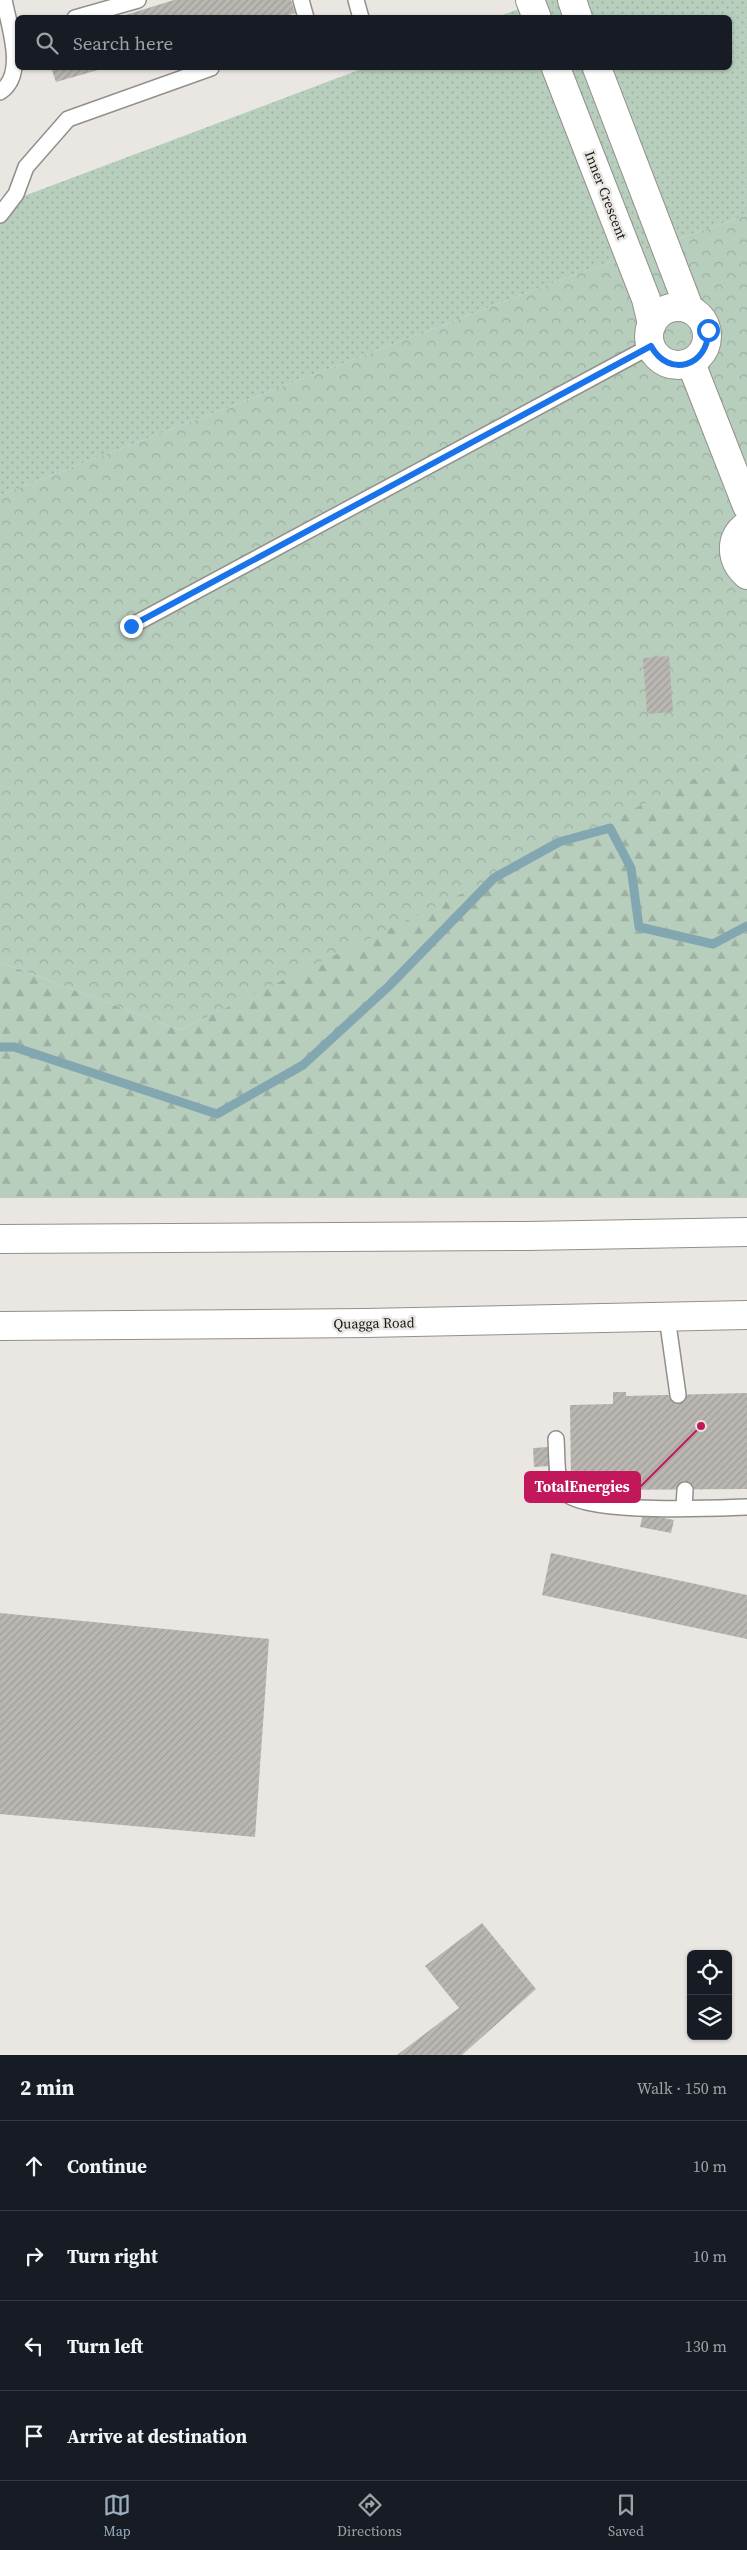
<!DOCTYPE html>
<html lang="en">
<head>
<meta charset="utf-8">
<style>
	:root { --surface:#171b24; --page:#20242c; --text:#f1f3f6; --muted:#9ea1a6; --line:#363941; --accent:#99afbf }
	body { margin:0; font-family:"Source Serif 4",serif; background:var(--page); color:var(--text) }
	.controls { position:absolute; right:15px; bottom:15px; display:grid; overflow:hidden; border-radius:8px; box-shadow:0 1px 4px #0004 }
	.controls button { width:45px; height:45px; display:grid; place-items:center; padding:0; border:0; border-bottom:1px solid var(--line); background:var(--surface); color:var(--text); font:25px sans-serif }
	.stop { position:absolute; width:15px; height:15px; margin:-11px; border:4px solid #1a73e8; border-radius:50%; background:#fff }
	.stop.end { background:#1a73e8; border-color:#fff; box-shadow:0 1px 5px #0008 }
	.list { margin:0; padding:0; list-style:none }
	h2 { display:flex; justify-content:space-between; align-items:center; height:65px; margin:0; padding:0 20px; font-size:21px }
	h2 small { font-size:16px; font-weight:400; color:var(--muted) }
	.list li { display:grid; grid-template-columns:32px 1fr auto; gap:15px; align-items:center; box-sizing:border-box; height:90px; padding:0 20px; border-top:1px solid var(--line) }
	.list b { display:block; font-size:19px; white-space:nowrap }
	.list em { font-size:16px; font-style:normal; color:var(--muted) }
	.icon { flex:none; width:28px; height:28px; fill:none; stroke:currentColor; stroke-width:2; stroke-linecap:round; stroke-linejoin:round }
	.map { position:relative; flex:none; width:747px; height:2055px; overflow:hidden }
	.search { position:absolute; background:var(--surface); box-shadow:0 1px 4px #0004; left:15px; right:15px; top:15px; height:55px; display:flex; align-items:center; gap:12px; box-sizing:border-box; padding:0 18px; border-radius:8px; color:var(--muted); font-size:19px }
	.sheet { height:425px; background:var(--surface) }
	nav { display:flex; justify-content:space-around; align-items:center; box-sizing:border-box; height:70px; border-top:1px solid var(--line); background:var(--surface); font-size:14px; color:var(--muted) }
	nav a { display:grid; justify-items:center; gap:2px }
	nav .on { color:var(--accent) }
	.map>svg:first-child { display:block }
</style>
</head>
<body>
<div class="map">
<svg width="747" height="2055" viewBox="0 0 747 2055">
	<defs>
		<pattern id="grass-dots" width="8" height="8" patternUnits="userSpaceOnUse" patternTransform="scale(1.25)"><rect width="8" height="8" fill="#b7cebd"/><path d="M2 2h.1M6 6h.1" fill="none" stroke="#9db0a2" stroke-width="1.8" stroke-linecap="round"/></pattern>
		<pattern id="forest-firs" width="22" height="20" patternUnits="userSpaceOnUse" patternTransform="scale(1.25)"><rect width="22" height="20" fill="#b7cebd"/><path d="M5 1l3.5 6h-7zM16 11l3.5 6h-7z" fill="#9db0a2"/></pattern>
		<pattern id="park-crowns" width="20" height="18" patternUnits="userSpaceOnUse" patternTransform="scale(1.25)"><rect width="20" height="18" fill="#b7cebd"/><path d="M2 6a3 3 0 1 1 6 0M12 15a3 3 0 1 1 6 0" fill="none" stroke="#9db0a2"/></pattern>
		<pattern id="building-hatch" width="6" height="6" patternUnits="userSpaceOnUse" patternTransform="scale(1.25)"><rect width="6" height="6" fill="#bab7b3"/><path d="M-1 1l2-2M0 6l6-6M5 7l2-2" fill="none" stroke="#9f9d99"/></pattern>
	</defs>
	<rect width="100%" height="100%" fill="#eae7e3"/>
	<polygon fill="url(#grass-dots)" points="543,0 747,0 747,215 563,279 0,495 0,205 364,68 730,68 730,18 497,17"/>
	<polygon fill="url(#forest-firs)" points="747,753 747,1198 0,1198 0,962 180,1030"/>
	<polygon fill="url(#park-crowns)" points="747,215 747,753 494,878 180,1030 0,962 0,495 563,279"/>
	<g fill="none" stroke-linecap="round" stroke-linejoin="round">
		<polyline stroke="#83a7b0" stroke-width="9" points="0,1047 14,1047 217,1114 303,1065 389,986 494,878 559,842 610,828 631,868 639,927 713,944 747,926"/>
	</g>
	<g fill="url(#building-hatch)">
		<polygon points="174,0 291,0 295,13 279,18 116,18"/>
		<polygon points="51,68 105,68 56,82"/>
		<polygon points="669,656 673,712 647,714 643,658"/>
		<polygon points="613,1392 626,1392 626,1396 747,1393 747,1489 596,1490 596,1487 589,1487 588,1481 571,1482 570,1405 613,1404"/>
		<polygon points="548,1447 549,1466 534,1467 533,1448"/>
		<polygon points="643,1514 674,1520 671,1533 640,1527"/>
		<polygon points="551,1553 747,1595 747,1639 542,1595"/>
		<polygon points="0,1613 269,1639 255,1837 0,1814"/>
		<polygon points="482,1923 536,1989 462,2055 397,2055 459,2008 425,1966"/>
	</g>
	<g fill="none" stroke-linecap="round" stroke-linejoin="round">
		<g stroke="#93908c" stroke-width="18">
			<g id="service">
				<polyline points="301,0 306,18"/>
				<polyline points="356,0 361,18"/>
				<polyline points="75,18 138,0"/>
				<path d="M 0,92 C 27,75 9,26 4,0"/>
				<polyline points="0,215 16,194 26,167 68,119 211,68"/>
				<polyline points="131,626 651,346"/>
				<polyline points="667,1317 678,1395"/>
				<path d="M 556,1439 C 557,1451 556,1478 561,1488 C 573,1516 717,1508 747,1507"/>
				<polyline points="684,1508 685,1490"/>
			</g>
		</g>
		<g stroke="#93908c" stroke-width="30">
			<g id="minor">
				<polyline points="530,0 537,18"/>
				<polyline points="572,0 578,18"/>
				<polyline points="556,68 646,299 652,324"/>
				<polyline points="597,68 689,308"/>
				<circle cx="678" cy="336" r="29"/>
				<polyline points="691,363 747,506"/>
				<path d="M 747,525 C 728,539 731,561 747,575"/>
			</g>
		</g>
		<g stroke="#93908c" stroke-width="30">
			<g id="primary">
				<polyline points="0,1239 527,1236 747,1232"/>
				<polyline points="0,1326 366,1323 747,1315"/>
			</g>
		</g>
		<use href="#service" stroke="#fff" stroke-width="15"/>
		<use href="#minor" stroke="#fff" stroke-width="28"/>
		<use href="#primary" stroke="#fff" stroke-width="28"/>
	</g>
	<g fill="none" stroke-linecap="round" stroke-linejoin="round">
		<path stroke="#1a73e8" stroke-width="6" d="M 131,626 L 651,346 C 669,379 709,366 708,330"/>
	</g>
	<g text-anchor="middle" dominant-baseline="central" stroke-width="5" stroke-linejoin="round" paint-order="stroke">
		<g font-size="14" fill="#181715" stroke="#eae7e3">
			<text transform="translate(606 195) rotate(69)">Inner Crescent</text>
			<text transform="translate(374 1323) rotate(-1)">Quagga Road</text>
		</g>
	</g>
	<path fill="none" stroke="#c2185b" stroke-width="2" d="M701 1426L640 1487"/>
	<circle fill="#c2185b" stroke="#eae7e3" stroke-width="2" cx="701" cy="1426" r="5"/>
	<rect fill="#c2185b" stroke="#c2185b" stroke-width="2" x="525" y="1472" width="115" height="30" rx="5"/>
	<g font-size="15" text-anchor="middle" font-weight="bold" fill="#fff">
		<text x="582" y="1492">TotalEnergies</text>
	</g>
</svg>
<div class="controls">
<button><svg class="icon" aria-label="locate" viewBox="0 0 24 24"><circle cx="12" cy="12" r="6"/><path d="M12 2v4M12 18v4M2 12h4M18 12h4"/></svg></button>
<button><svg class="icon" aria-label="layers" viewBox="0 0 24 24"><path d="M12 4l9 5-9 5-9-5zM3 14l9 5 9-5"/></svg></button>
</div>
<div class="stop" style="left:708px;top:330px"></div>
<div class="stop end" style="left:131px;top:626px"></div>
<div class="search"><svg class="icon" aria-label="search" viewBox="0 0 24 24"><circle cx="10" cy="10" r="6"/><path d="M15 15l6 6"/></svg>Search here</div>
</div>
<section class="sheet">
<h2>2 min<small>Walk · 150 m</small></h2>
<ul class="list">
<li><svg class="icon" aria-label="ahead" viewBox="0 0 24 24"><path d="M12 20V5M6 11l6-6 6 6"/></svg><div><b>Continue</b></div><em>10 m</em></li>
<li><svg class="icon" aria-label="right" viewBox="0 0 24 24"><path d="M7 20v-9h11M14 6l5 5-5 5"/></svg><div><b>Turn right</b></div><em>10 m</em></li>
<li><svg class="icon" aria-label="left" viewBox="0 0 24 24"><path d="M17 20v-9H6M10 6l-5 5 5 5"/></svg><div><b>Turn left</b></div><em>130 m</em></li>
<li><svg class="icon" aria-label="arrive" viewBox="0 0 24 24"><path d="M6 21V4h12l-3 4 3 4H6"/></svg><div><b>Arrive at destination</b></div></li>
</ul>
</section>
<nav>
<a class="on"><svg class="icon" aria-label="map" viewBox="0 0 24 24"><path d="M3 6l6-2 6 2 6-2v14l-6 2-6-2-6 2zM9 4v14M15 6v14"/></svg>Map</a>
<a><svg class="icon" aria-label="directions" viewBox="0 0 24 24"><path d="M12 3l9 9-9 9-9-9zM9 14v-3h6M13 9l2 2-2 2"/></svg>Directions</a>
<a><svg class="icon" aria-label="saved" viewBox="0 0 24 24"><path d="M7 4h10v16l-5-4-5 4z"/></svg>Saved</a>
</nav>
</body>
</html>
